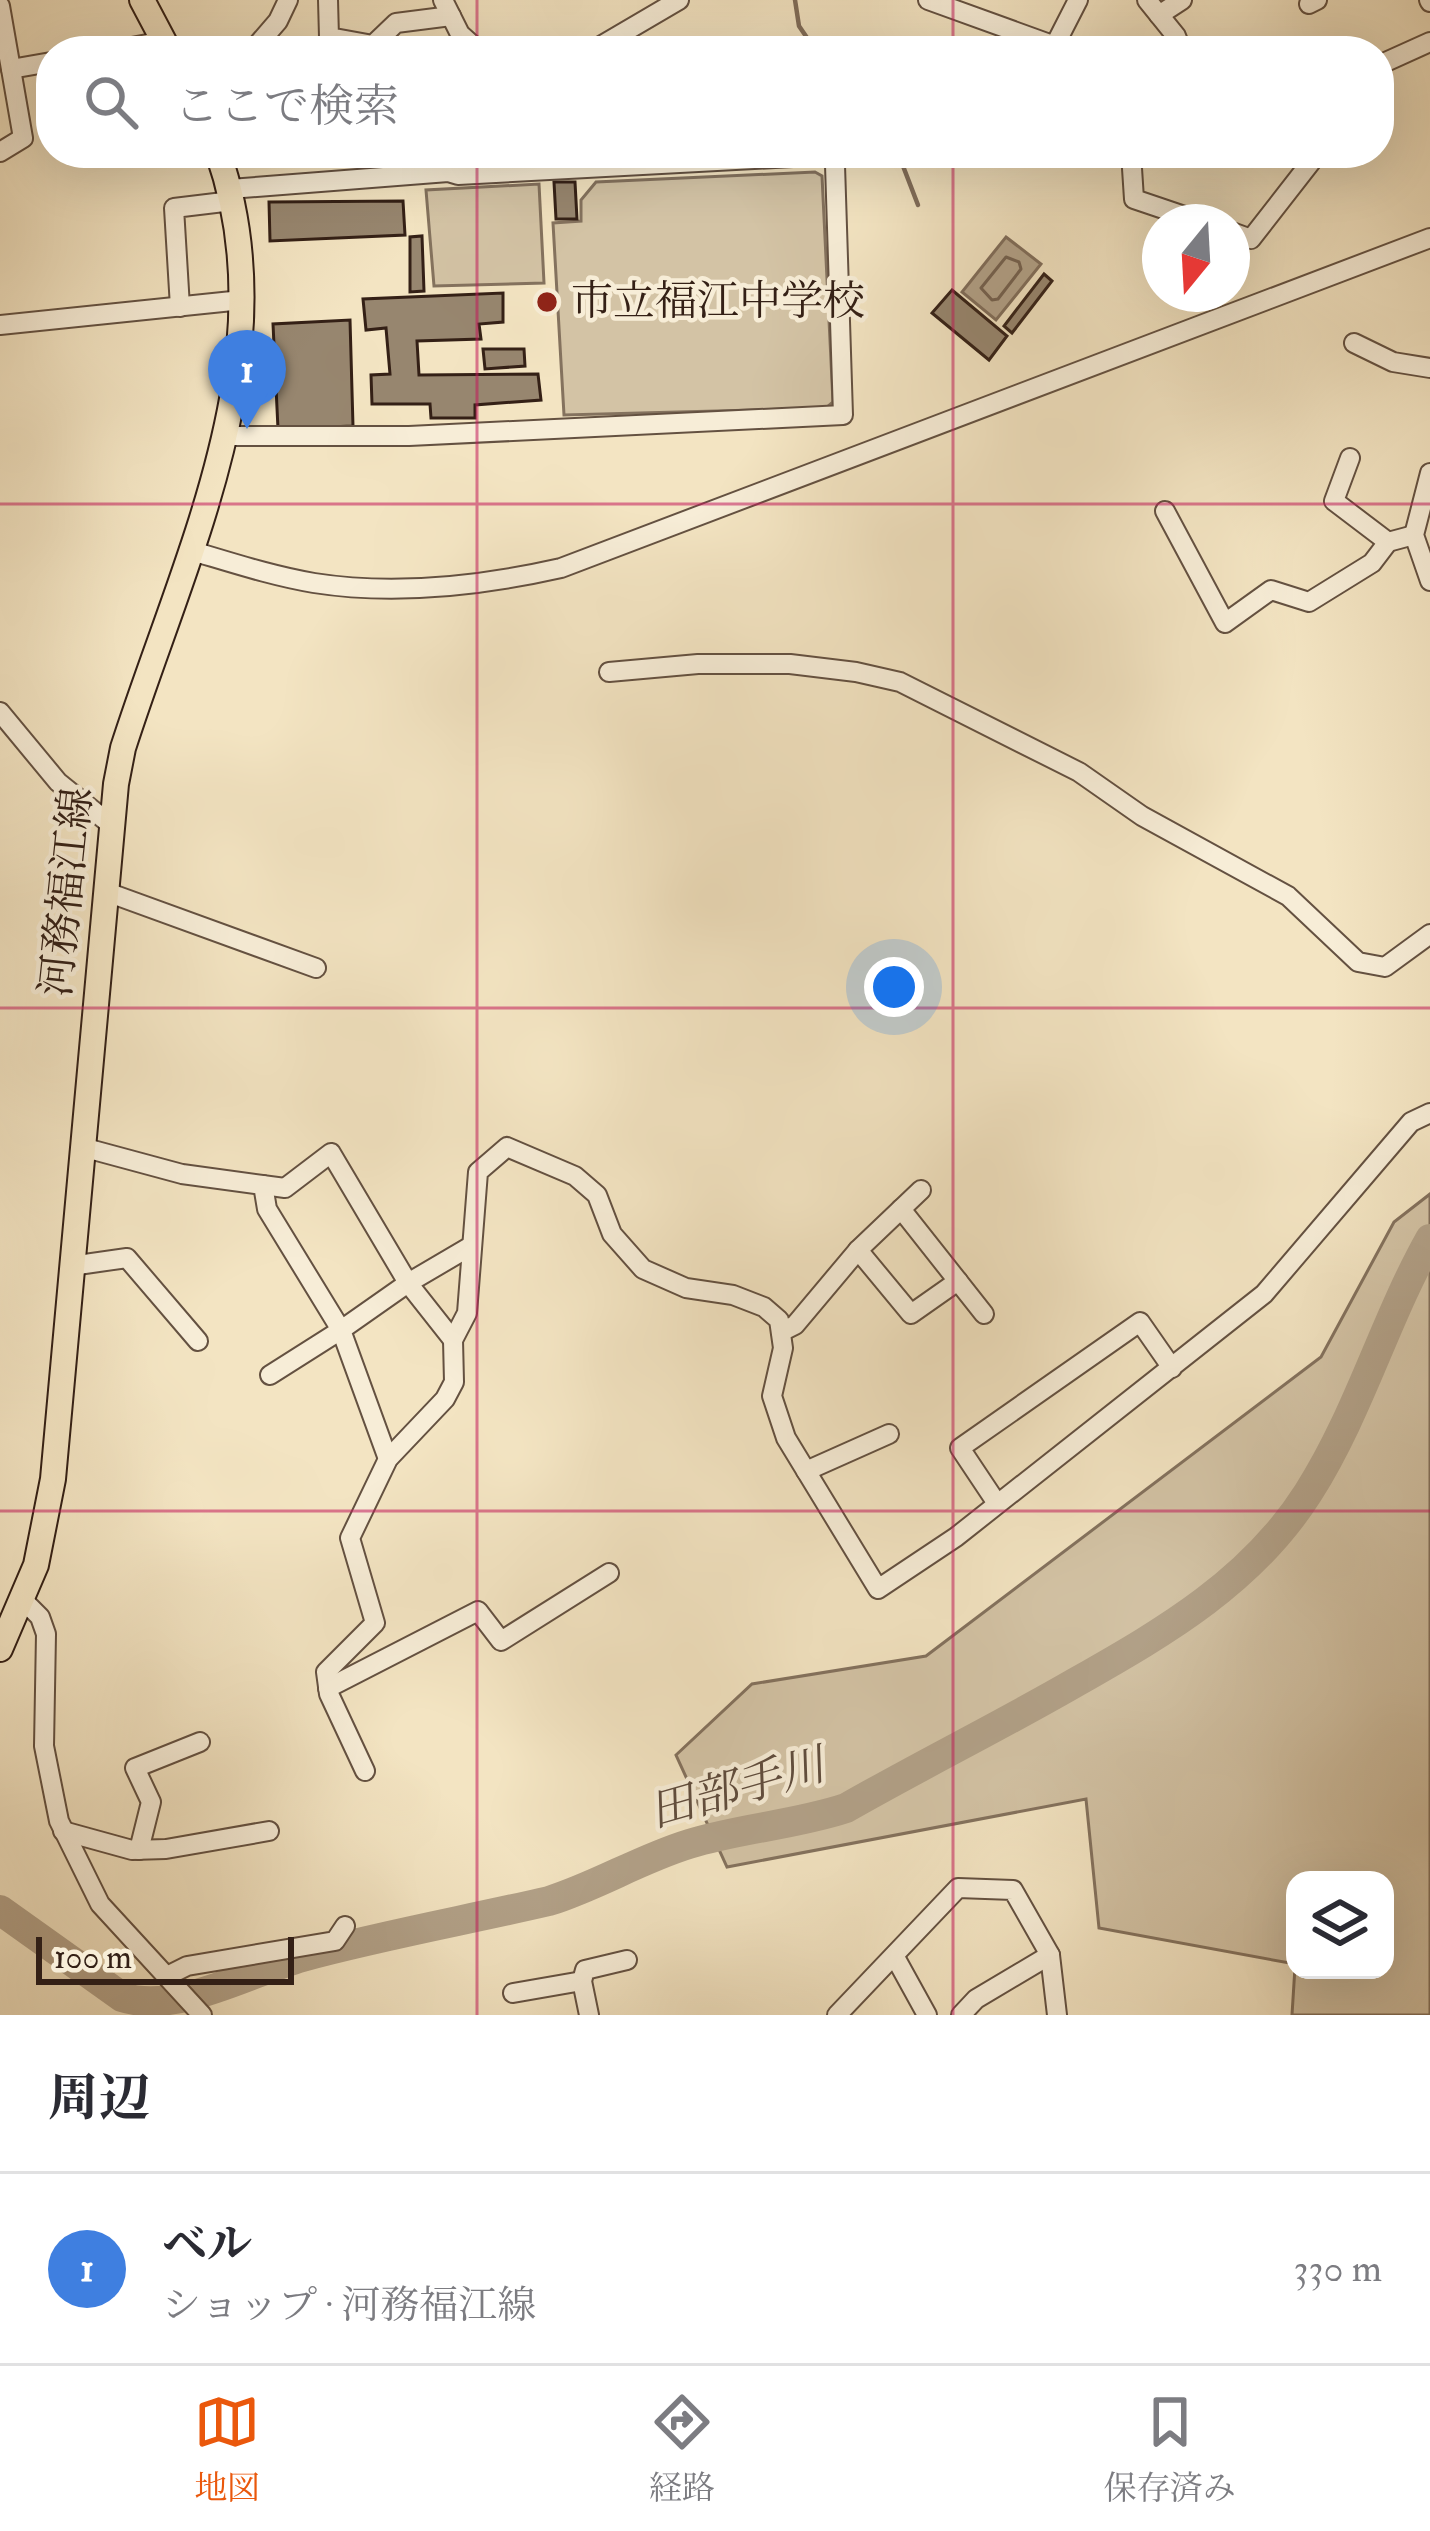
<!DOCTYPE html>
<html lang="ja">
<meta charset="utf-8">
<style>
:root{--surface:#fff;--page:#f7f7f7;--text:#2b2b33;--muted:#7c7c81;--line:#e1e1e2;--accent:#ea580c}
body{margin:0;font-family:"IM FELL Double Pica","Noto Serif JP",serif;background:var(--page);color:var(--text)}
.controls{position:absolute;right:36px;bottom:36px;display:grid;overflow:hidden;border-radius:24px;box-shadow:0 12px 48px #0002}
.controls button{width:108px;height:108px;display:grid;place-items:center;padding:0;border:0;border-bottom:3px solid var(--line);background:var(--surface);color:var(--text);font:60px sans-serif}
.compass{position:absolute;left:1142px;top:204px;width:108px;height:108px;border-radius:50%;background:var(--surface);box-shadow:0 12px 48px #0002;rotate:198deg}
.scale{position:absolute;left:36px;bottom:30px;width:258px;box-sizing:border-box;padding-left:12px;border:6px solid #342016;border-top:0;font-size:33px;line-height:42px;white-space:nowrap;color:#342016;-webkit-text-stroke:9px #f7edd7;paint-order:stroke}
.you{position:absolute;left:894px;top:987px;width:42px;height:42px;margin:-30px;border:9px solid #fff;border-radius:50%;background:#1a73e8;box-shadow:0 0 0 18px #1a73e833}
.badge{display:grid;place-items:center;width:78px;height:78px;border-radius:50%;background:var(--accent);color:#fff;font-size:39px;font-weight:700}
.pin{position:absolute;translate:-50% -99px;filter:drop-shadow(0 3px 6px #0008)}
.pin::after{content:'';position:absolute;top:63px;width:42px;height:36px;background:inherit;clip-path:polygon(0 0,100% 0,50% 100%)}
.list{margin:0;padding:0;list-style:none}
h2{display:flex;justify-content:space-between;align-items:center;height:156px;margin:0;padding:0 48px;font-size:51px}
h2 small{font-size:39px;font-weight:400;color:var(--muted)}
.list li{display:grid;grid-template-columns:78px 1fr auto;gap:36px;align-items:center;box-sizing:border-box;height:192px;padding:0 48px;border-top:3px solid var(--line)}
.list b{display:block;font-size:45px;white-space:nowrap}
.list p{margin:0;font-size:39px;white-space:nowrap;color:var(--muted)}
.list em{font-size:39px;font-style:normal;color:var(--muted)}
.icon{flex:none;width:66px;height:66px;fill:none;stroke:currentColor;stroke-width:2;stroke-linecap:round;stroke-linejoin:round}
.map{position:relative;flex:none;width:1430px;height:2015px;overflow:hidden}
.search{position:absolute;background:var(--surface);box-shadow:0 12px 48px #0002;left:36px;right:36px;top:36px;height:132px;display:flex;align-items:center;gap:30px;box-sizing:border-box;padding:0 42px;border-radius:48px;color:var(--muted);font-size:45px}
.sheet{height:348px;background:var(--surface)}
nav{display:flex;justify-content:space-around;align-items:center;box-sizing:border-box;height:168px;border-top:3px solid var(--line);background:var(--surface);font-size:33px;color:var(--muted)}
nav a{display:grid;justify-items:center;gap:6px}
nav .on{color:var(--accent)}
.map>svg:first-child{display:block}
</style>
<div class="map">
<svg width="1430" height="2015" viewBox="0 0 1430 2015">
<rect width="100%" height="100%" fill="#f3e4c2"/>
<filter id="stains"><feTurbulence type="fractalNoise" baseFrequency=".00167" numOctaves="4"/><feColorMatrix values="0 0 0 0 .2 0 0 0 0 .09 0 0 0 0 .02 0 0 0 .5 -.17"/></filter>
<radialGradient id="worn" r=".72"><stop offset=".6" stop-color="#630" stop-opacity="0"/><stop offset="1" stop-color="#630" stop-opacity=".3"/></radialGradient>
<g fill="#d3c3a5" stroke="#84725e" stroke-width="3">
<path d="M815 172 822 176 833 402 826 408 564 415 553 223 581 221V200L596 182Z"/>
<path d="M539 184 544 283 434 286 426 190Z"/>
<path d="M1430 1194V2015H1292L1295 1967V1970H1385V1880H1295V1964L1099 1928 1086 1799 727 1867 676 1755 752 1684 926 1656 1321 1357 1394 1222Z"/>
</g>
<path fill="#b2a188" stroke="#806d5a" stroke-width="3" d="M1006 237 1041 264 996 320 962 292Z"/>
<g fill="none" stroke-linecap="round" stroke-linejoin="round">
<path stroke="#73604f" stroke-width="3" d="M1006 257 1019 262 1021 269 998 299 992 300 981 288Z"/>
<g stroke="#806d5a" stroke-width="4.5">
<path d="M795 0 799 26 816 51"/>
<path d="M898 153 918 205"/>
</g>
<path stroke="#b2a188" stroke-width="30" d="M0 1910 122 1997C176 2015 250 1972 302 1957 383 1935 467 1920 549 1901 597 1886 640 1859 689 1844 740 1828 795 1825 846 1808 923 1764 1002 1725 1078 1681 1166 1631 1252 1581 1308 1493 1359 1413 1384 1321 1430 1239"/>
</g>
<g fill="#97866f" stroke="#342016" stroke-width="3">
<path d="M554 182H575L577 219H556Z"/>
<path d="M403 201 405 235 270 241 269 202Z"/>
<path d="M422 236 424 291 410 292V237Z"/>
<path d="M1044 274 1052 281 1012 333 1004 326Z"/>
<path d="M952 290 1007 336 989 360 932 313Z"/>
<path d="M503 293V322L479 324 481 339 417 341 419 375 538 374 541 400 475 405V418H431L430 404H372L371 375 390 374 386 328 366 330 363 299Z"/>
<path d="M350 320 353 426 278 429 273 324Z"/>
<path d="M483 349H524L525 366 485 369Z"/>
</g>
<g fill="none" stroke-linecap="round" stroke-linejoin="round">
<defs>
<g id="minor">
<path d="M328 0 329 37 373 45 396 23 451 16"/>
<path d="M443 0 460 34 479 51"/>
<path d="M928 0 1069 51"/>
<path d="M1147 0 1176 36 1182 51"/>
<path d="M1429 0 1430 2"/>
<path d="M1309 4 1317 0"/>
<path d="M0 6 23 138 0 152"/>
<path d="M1159 15 1182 0"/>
<path d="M1056 43 1078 0"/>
<path d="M111 51 163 41"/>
<path d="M252 51 278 21 288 0"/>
<path d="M592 51 679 0"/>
<path d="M1379 65 1430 42"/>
<path d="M11 69 51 62"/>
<path d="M1131 153 1134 199 1202 222"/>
<path d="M458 168 481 160 487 153"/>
<path d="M1232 232 1251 239 1318 153"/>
<path d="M180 307 174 208 232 201"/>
<path d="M0 325 242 300"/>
<path d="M1354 343 1393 362 1430 368"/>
<path d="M227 436H409L843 415 835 165 829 155 458 175 448 172 230 189"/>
<path d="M1350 458 1334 501 1388 542"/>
<path d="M1430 473 1414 535 1430 581"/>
<path d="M1165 511 1225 623 1271 590 1309 602 1372 563 1388 542 1414 535"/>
<path d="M189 550C230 562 272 576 314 583 397 596 481 586 561 568L1430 238"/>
<path d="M609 672 698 664H790L856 672 900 682 1079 772 1142 816 1288 896 1358 962 1385 967 1430 934"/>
<path d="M0 712 58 782 110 824"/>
<path d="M104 891 316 968"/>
<path d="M82 1147 182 1174 285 1188 331 1153 408 1283 341 1330 388 1459"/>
<path d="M263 1185 267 1209 341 1330 270 1375"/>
<path d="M901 1209 984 1314"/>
<path d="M858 1250 911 1314 958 1281"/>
<path d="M71 1266 127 1258 198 1341"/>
<path d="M781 1332 795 1325 858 1250 921 1190"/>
<path d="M453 1340 408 1283 471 1246"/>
<path d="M806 1471 889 1434"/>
<path d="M996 1502 960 1448 1140 1322 1172 1368"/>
<path d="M24 1601 40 1617 46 1634 44 1746 59 1821 100 1904 202 2015"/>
<path d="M328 1688 478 1611 501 1641 609 1573"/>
<path d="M365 1771 329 1694 326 1672 375 1623 350 1538 388 1459 445 1399 454 1382 453 1340 467 1313 478 1172 507 1147 575 1176 597 1195 612 1234 643 1269 686 1288 733 1295 764 1307 779 1320 783 1348 772 1396 786 1438 878 1589 956 1537 1264 1294 1411 1122 1430 1113"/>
<path d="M63 1831 132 1850 166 1849 269 1831"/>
<path d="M139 1850 151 1802 135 1768 200 1742"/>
<path d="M895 1957 927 2015"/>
<path d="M167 1976 187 1966 335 1941 345 1926"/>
<path d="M513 1993 582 1981"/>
<path d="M589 2015 582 1981 585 1970 627 1960"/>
<path d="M837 2015 958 1888 1013 1890 1050 1955 1057 2015"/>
<path d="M961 2015 976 1999 1050 1955"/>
</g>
<g id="major">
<path d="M142 0 169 51"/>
<path d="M0 1649 36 1565 53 1479 116 784 123 748C184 557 289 355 218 153"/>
</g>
</defs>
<use href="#minor" stroke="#645141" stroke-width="22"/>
<use href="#major" stroke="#342016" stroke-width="28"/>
<use href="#minor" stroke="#f7edd7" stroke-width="18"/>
<use href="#major" stroke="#f3e4c2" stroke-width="24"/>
</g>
<path fill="none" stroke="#c2185b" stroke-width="3" stroke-opacity="0.55" d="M477 0V51M953 0V51M477 153V2015M953 153V2015M0 504H1430M0 1008H1430M0 1511H1430"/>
<circle fill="#8f2418" stroke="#f7edd7" stroke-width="4.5" cx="547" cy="302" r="12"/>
<g text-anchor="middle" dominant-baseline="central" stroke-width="9" stroke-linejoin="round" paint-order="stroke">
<g font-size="42" fill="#342016" stroke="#f7edd7" text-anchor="start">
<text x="571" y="302">市立福江中学校</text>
</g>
<g font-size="42" fill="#342016" stroke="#f7edd7">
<text transform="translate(67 892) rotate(-84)">河務福江線</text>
</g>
<g font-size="45" font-style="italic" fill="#604d3e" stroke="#f7edd7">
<text transform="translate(737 1789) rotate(-16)">田部手川</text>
</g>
</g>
<rect width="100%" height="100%" filter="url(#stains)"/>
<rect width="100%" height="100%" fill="url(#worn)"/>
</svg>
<div class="controls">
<button><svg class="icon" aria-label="layers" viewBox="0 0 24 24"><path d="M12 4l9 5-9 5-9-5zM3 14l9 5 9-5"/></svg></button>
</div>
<svg class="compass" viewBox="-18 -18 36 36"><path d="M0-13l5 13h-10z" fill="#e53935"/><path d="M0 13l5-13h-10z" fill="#7c7c81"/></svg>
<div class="scale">100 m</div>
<div class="you"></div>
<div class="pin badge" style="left:247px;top:429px;background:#3f7fe0">1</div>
<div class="search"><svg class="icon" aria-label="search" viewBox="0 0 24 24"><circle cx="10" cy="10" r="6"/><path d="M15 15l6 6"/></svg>ここで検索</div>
</div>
<section class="sheet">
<h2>周辺<small></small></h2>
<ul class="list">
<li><span class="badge" style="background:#3f7fe0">1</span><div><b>ベル</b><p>ショップ · 河務福江線</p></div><em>330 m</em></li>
</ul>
</section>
<nav>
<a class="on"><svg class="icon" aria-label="map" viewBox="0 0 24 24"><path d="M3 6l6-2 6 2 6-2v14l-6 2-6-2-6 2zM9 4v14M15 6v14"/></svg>地図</a>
<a><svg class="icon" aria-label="directions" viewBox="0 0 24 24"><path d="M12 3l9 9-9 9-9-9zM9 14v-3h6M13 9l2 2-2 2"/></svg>経路</a>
<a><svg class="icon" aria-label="saved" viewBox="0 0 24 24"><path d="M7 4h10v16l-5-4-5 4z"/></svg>保存済み</a>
</nav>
